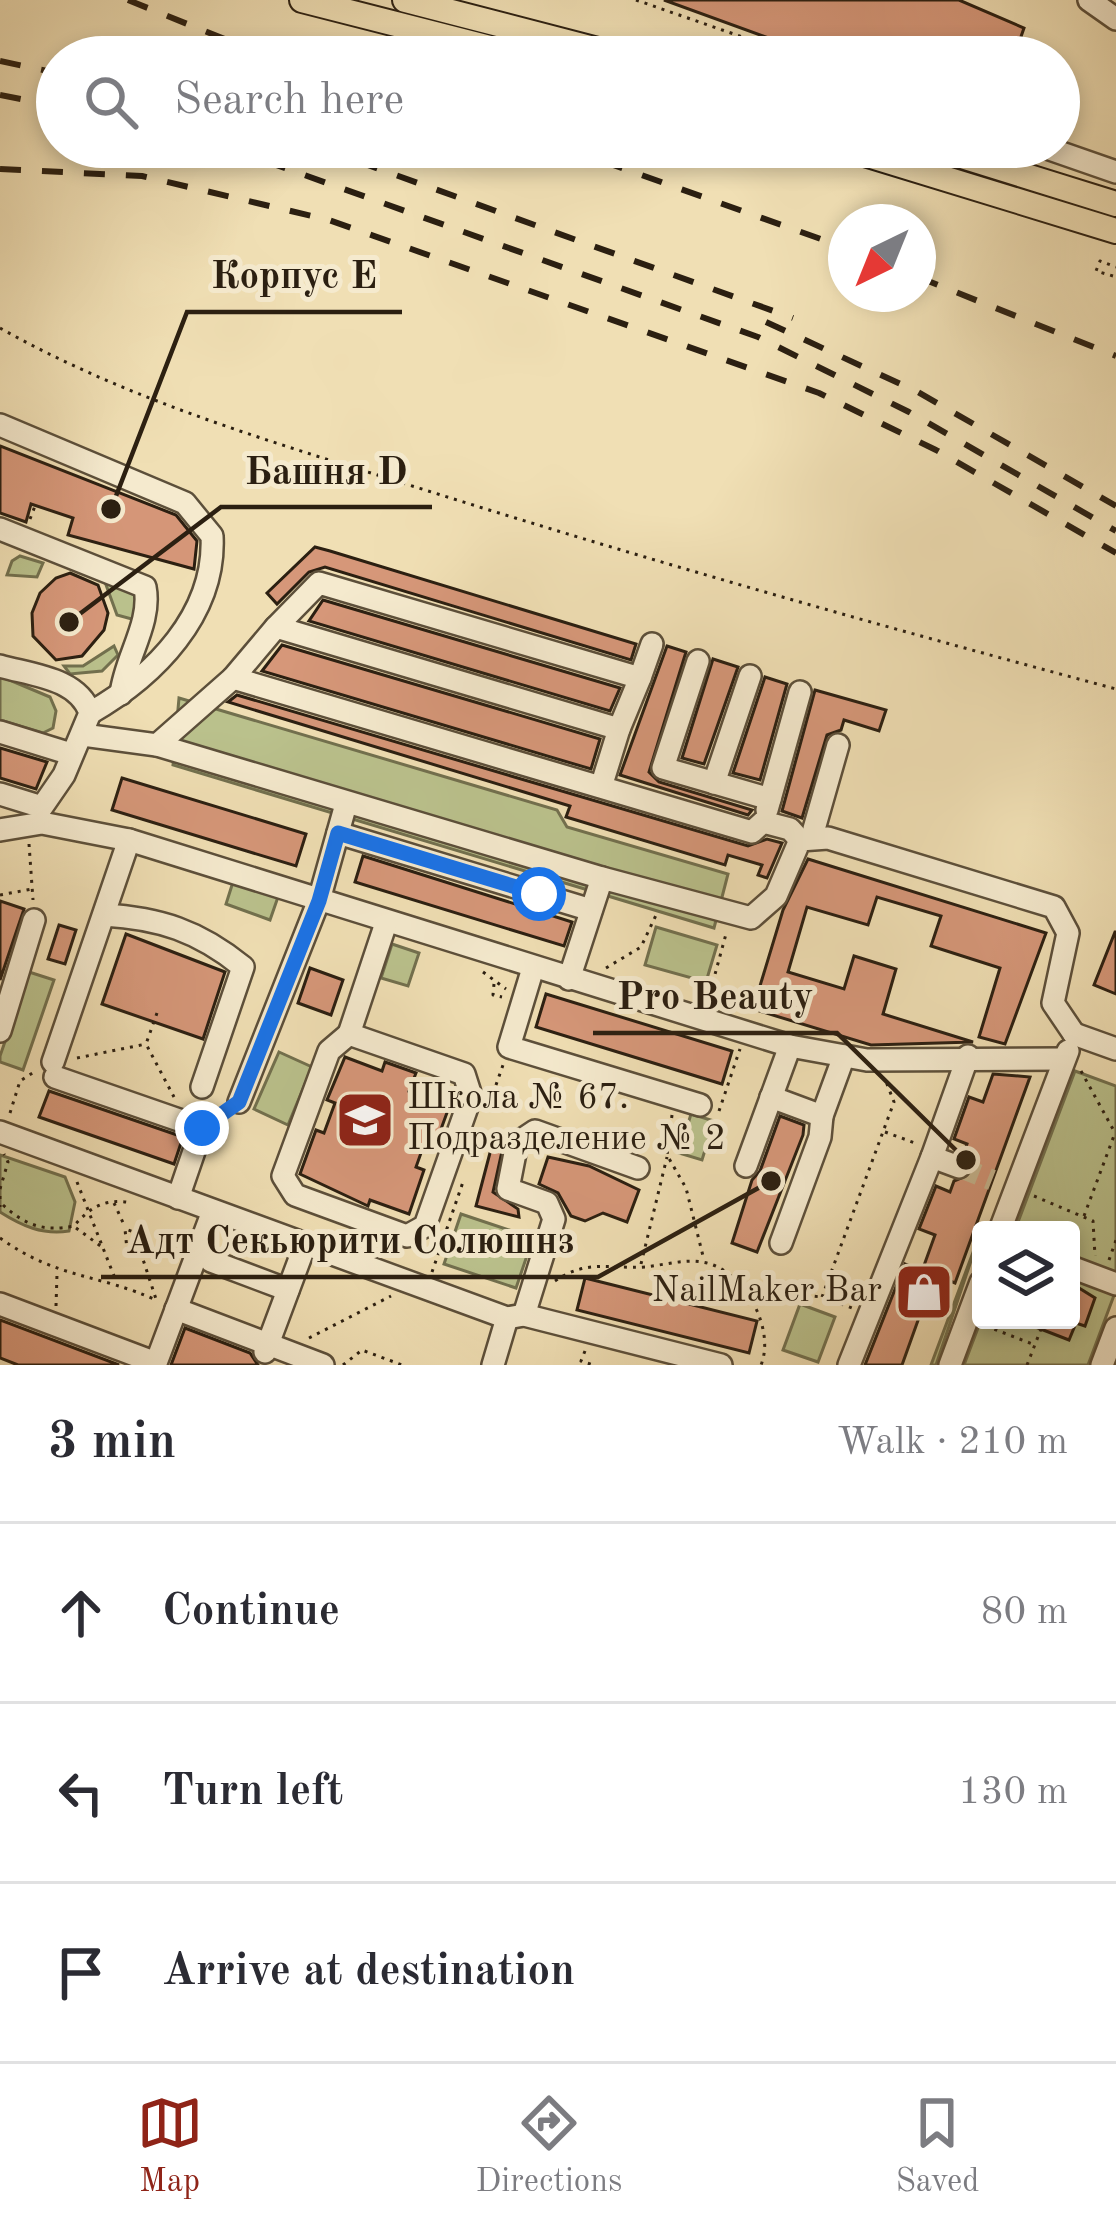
<!DOCTYPE html>
<meta charset="utf-8">
<style>
:root{--surface:#fff;--page:#f2f2f3;--text:#2b2b33;--muted:#7c7c81;--line:#e1e1e2;--accent:#8f2418}
body{margin:0;font-family:"Old Standard TT",serif;background:var(--page);color:var(--text)}
.controls{position:absolute;right:36px;bottom:36px;display:grid;overflow:hidden;border-radius:12px;box-shadow:0 6px 18px #0003}
.controls button{width:108px;height:108px;display:grid;place-items:center;padding:0;border:0;border-bottom:3px solid var(--line);background:var(--surface);color:var(--text);font:60px sans-serif}
.compass{position:absolute;left:828px;top:204px;width:108px;height:108px;border-radius:50%;background:var(--surface);box-shadow:0 6px 18px #0003;rotate:223deg}
.stop{position:absolute;width:36px;height:36px;margin:-27px;border:9px solid #1a73e8;border-radius:50%;background:#fff}
.stop.end{background:#1a73e8;border-color:#fff;box-shadow:0 3px 12px #0008}
.list{margin:0;padding:0;list-style:none}
h2{display:flex;justify-content:space-between;align-items:center;height:156px;margin:0;padding:0 48px;font-size:51px}
h2 small{font-size:39px;font-weight:400;color:var(--muted)}
.list li{display:grid;grid-template-columns:78px 1fr auto;gap:36px;align-items:center;box-sizing:border-box;height:180px;padding:0 48px;border-top:3px solid var(--line)}
.list b{display:block;font-size:45px;white-space:nowrap}
.list em{font-size:39px;font-style:normal;color:var(--muted)}
.icon{flex:none;width:66px;height:66px;fill:none;stroke:currentColor;stroke-width:2;stroke-linecap:round;stroke-linejoin:round}
.map{position:relative;flex:none;width:1116px;height:1365px;overflow:hidden}
.search{position:absolute;background:var(--surface);box-shadow:0 6px 18px #0003;left:36px;right:36px;top:36px;height:132px;display:flex;align-items:center;gap:30px;box-sizing:border-box;padding:0 42px;border-radius:66px;color:var(--muted);font-size:45px}
.sheet{height:696px;background:var(--surface)}
nav{display:flex;justify-content:space-around;align-items:center;box-sizing:border-box;height:168px;border-top:3px solid var(--line);background:var(--surface);font-size:33px;color:var(--muted)}
nav a{display:grid;justify-items:center;gap:6px}
nav .on{color:var(--accent)}
.map>svg:first-child{display:block}
</style>
<div class="map">
<svg width="1116" height="1365" viewBox="0 0 1116 1365">
<rect width="100%" height="100%" fill="#f0dfb4"/>
<filter id="stains"><feTurbulence type="fractalNoise" baseFrequency=".00167" numOctaves="4"/><feColorMatrix values="0 0 0 0 .2 0 0 0 0 .09 0 0 0 0 .02 0 0 0 .5 -.17"/></filter>
<radialGradient id="worn" r=".72"><stop offset=".6" stop-color="#630" stop-opacity="0"/><stop offset="1" stop-color="#630" stop-opacity=".3"/></radialGradient>
<g fill="#bac18c" stroke="#72704e" stroke-width="3">
<path d="M20 556 43 563 37 577 7 575 12 561Z"/>
<path d="M105 582 136 589 139 621 117 615Z"/>
<path d="M114 646 118 655 102 671 70 674 64 666H83Z"/>
<path d="M0 676 50 697 56 711 53 728 43 733 0 720Z"/>
<path d="M179 698 557 810 567 827 728 874 714 928 173 765Z"/>
<path d="M233 882 278 897 270 920 226 904Z"/>
<path d="M656 927 717 945 706 982 645 965Z"/>
<path d="M392 944 419 953 408 986 381 978Z"/>
<path d="M29 972 54 980 23 1070 0 1062V1056Z"/>
<path d="M279 1052 312 1067 288 1125 254 1109Z"/>
<path d="M1075 1071 1116 1086V1290L1088 1365H964L981 1320H1071V1230H1015Z"/>
<path d="M691 1114 714 1121 702 1160 679 1153Z"/>
<path d="M0 1155 65 1177 75 1202 69 1231C42 1235 22 1226 0 1212Z"/>
<path d="M461 1214 533 1238 516 1288 444 1264Z"/>
<path d="M981 1231 936 1365H931Z"/>
<path d="M800 1304 835 1317 818 1362 783 1350Z"/>
</g>
<g fill="#d69779" stroke="#2b1f11" stroke-width="3">
<path d="M664 0H959L1024 28 1014 57H821Z"/>
<path d="M0 446 176 515 197 541 194 569 68 535 73 518 31 504 26 522 0 513Z"/>
<path d="M315 547 330 551 636 644 631 660 325 567 309 572 277 604 267 593Z"/>
<path d="M70 573 98 585 108 613 104 630 82 656 56 660 33 636 32 613 40 593 56 578Z"/>
<path d="M323 600 620 688 610 711 309 621Z"/>
<path d="M282 645 600 739 591 769 262 671Z"/>
<path d="M667 646 686 652 649 772 659 782 752 810 748 815 620 775Z"/>
<path d="M713 659 738 667 704 764 682 758Z"/>
<path d="M765 677 787 684 760 780 733 773Z"/>
<path d="M815 690 886 710 879 731 844 720 841 730 827 735 802 818 782 811Z"/>
<path d="M237 695 748 846 767 839 782 843 767 878 758 875 762 865 728 855 725 865 566 817 570 806 228 702Z"/>
<path d="M0 748 47 762 36 789 0 778Z"/>
<path d="M122 778 306 834 296 866 112 810Z"/>
<path d="M363 856 572 922 564 946 355 882Z"/>
<path d="M808 859 1046 933 1005 1044 979 1037 1000 968 931 946 941 916 877 897 868 925 807 907 788 972 844 989 854 956 896 969 883 1014 973 1042 871 1045 753 1009 783 910Z"/>
<path d="M0 901 24 909 0 980Z"/>
<path d="M59 925 76 930 65 964 48 959Z"/>
<path d="M1115 932H1116V994L1094 985Z"/>
<path d="M126 934 225 972 203 1039 102 1004Z"/>
<path d="M310 968 343 980 331 1015 298 1003Z"/>
<path d="M546 994 732 1051 722 1084 536 1027Z"/>
<path d="M345 1057 382 1071 385 1062 416 1073 409 1091 452 1099 437 1140 427 1136 416 1167 424 1170 409 1214 370 1200 368 1206 300 1174 316 1130 324 1133 335 1103 327 1100Z"/>
<path d="M993 1074 1030 1077 955 1283 940 1277 936 1289 930 1287 902 1365H865L905 1264 922 1271 935 1235 919 1229 936 1186 950 1192 954 1181 973 1173V1163L964 1153 967 1144 954 1139 969 1097 983 1102Z"/>
<path d="M49 1091 183 1137 174 1164 39 1117Z"/>
<path d="M780 1116 804 1125 803 1135 757 1252 732 1243 752 1180 760 1171Z"/>
<path d="M496 1130 506 1133 493 1192 518 1209 519 1217 476 1206Z"/>
<path d="M548 1157 589 1166 639 1190 627 1222 603 1213 585 1221 571 1216 558 1193 539 1184Z"/>
<path d="M585 1278 757 1321 749 1353 577 1310Z"/>
<path d="M1071 1283 1095 1298 1085 1326 1076 1323 1069 1340 1020 1321 1071 1320Z"/>
<path d="M0 1320 119 1365H18L0 1358Z"/>
<path d="M185 1328 250 1353 258 1365H171Z"/>
</g>
<g fill="none" stroke-linecap="round" stroke-linejoin="round">
<path stroke="#c9b993" stroke-width="21" stroke-dasharray="21 10" stroke-linecap="butt" d="M959 1167 992 1180"/>
<defs>
<g id="minor">
<path d="M1089 0 1116 19"/>
<path d="M1044 147 1116 172"/>
<path d="M0 425 185 503 212 536C216 614 155 676 90 713"/>
<path d="M0 529 145 587C152 623 125 658 121 694"/>
<path d="M276 627 319 583 640 678 619 729"/>
<path d="M698 661 663 768 770 799"/>
<path d="M0 666C32 675 78 678 90 713L64 775 42 807 0 794"/>
<path d="M640 678 652 644"/>
<path d="M0 732 71 754"/>
<path d="M83 735 157 745 602 878"/>
<path d="M157 745 233 678"/>
<path d="M714 783 750 676"/>
<path d="M601 787 619 729 276 627 233 678 752 832 763 822 790 829 800 840"/>
<path d="M767 810 800 692"/>
<path d="M814 829 838 745"/>
<path d="M0 830 42 823 129 840 790 1046 867 1060 1064 1059"/>
<path d="M338 833 591 910"/>
<path d="M104 915C159 918 199 931 243 967L202 1087"/>
<path d="M533 968 509 1047 700 1105"/>
<path d="M569 979 602 878 751 918 776 896 800 840 828 838 1054 907 1068 933 1053 1003 1074 1034"/>
<path d="M0 1031 34 920"/>
<path d="M349 1034 464 1074 471 1096 425 1226 407 1236 295 1195 283 1176 329 1051Z"/>
<path d="M349 1034 386 923"/>
<path d="M1074 1034 1116 1049"/>
<path d="M53 1062 129 840"/>
<path d="M55 1077 202 1128 178 1198"/>
<path d="M771 1097 822 1116 820 1137 781 1243"/>
<path d="M239 1102 319 900 346 804"/>
<path d="M822 1116 844 1056"/>
<path d="M0 1132 507 1318 524 1315 721 1365"/>
<path d="M932 1157 968 1056"/>
<path d="M746 1166 790 1046"/>
<path d="M1000 1230 1068 1051"/>
<path d="M211 1261 288 1290"/>
<path d="M1071 1267 1116 1284"/>
<path d="M0 1304 156 1363 213 1211"/>
<path d="M176 1309 323 1365"/>
<path d="M524 1315 554 1219 547 1203 508 1189 517 1143 535 1131 638 1168"/>
<path d="M265 1352 305 1245"/>
<path d="M493 1365 507 1318"/>
<path d="M849 1365 932 1157 959 1167"/>
<path d="M950 1365 981 1282"/>
<path d="M1102 1365 1116 1328"/>
</g>
<g id="major">
<path d="M302 0 525 57"/>
<path d="M405 0 625 57"/>
<path d="M842 147 1116 231"/>
<path d="M933 147 1116 204"/>
</g>
</defs>
<use href="#minor" stroke="#5c4f3a" stroke-width="26"/>
<use href="#major" stroke="#2b1f11" stroke-width="28"/>
<g stroke="#2b1f11" stroke-width="3" stroke-dasharray="3 6" stroke-linecap="butt">
<path d="M636 0 800 57"/>
<path d="M1113 276 1096 271 1100 261 1116 267"/>
<path d="M0 328C133 403 280 444 425 490 654 562 884 627 1116 689"/>
<path d="M30 519 35 506"/>
<path d="M29 844 33 900"/>
<path d="M0 895 32 889"/>
<path d="M606 968 641 947 657 913"/>
<path d="M483 972 506 989"/>
<path d="M494 984 493 995 502 997"/>
<path d="M708 1000 726 934"/>
<path d="M157 1013 146 1044 174 1097"/>
<path d="M77 1058 146 1044"/>
<path d="M1081 1071 1114 1131"/>
<path d="M490 1102 503 1065"/>
<path d="M719 1111 740 1049"/>
<path d="M10 1113 20 1081 34 1072"/>
<path d="M672 1115 667 1155 686 1188 704 1260"/>
<path d="M885 1132 915 1143"/>
<path d="M77 1182 116 1281"/>
<path d="M0 1189 8 1162 4 1154"/>
<path d="M0 1196V1207"/>
<path d="M1034 1196 1093 1221 1095 1256"/>
<path d="M114 1203 125 1227"/>
<path d="M3 1205C25 1225 43 1232 74 1226 91 1206 106 1198 132 1203"/>
<path d="M1084 1216 1115 1133"/>
<path d="M76 1228 102 1247"/>
<path d="M0 1238C59 1280 98 1273 158 1301"/>
<path d="M137 1255 127 1250 125 1229 134 1232 156 1299"/>
<path d="M1109 1260 1116 1240"/>
<path d="M641 1264 667 1157"/>
<path d="M432 1272 464 1179"/>
<path d="M555 1281C587 1259 610 1269 645 1267 664 1265 684 1259 702 1262 743 1268 776 1328 761 1365"/>
<path d="M743 1290 822 1297 852 1308"/>
<path d="M822 1297 894 1102 885 1079"/>
<path d="M56 1306 57 1274"/>
<path d="M986 1326 1035 1345"/>
<path d="M309 1338 391 1296"/>
<path d="M585 1351 581 1361 593 1365"/>
<path d="M343 1365 362 1350 402 1365"/>
<path d="M1027 1365 1041 1329"/>
</g>
<use href="#minor" stroke="#f5eace" stroke-width="21"/>
<use href="#major" stroke="#f0dfb4" stroke-width="24"/>
<g stroke="#2b1f11" stroke-width="6" stroke-dasharray="21 21" stroke-linecap="butt">
<path d="M128 0 269 57"/>
<path d="M0 61 57 73"/>
<path d="M0 95 57 106"/>
<path d="M226 147 758 337 909 412 1116 531"/>
<path d="M318 147 793 318"/>
<path d="M563 147 846 248"/>
<path d="M0 169 142 176 329 220 819 393 936 450 1116 553"/>
<path d="M918 277 1116 356"/>
<path d="M766 322 918 392 1116 506"/>
</g>
</g>
<g fill="none" stroke-linecap="round" stroke-linejoin="round">
<path stroke="#1a73e8" stroke-width="15" d="M202 1128 239 1102 319 901 338 833 539 894"/>
</g>
<defs>
<symbol id="school-square" viewBox="-11 -11 22 22"><rect x="-9" y="-9" width="18" height="18" rx="4" fill="#8f2418" stroke="#f5eace"/><path d="M0-5L7-2L0 1L-7-2ZM-4 1L0 2.5L4 1V4Q0 6-4 4Z" fill="#fff"/></symbol>
<symbol id="shop-square" viewBox="-11 -11 22 22"><rect x="-9" y="-9" width="18" height="18" rx="4" fill="#8f2418" stroke="#f5eace"/><path d="M-5-2.5h2.3a2.7 3.5 0 0 1 5.4 0H5L5.5 6h-11ZM-1.5-2.5h3a1.5 2.3 0 0 0-3 0Z" fill="#fff"/></symbol>
</defs>
<g fill-rule="evenodd">
<use href="#school-square" x="332" y="1087" width="66" height="66"/>
<use href="#shop-square" x="891" y="1259" width="66" height="66"/>
</g>
<g text-anchor="middle" dominant-baseline="central" stroke-width="10" stroke-linejoin="round" paint-order="stroke">
<g font-size="36" fill="#2b1f11" stroke="#f5eace" text-anchor="start">
<text x="407" y="1099">Школа № 67.<tspan x="407" dy="41">Подразделение № 2</tspan></text>
<text x="882" y="1292" text-anchor="end">NailMaker Bar</text>
</g>
</g>
<path fill="none" stroke="#2b1f11" stroke-width="4.5" d="M111 509L187 312H402M69 622L221 507H432M966 1160L837 1033H593M771 1181L598 1277H101"/>
<g fill="#2b1f11" stroke="#f5eace" stroke-width="4.5">
<circle cx="111" cy="509" r="12"/>
<circle cx="69" cy="622" r="12"/>
<circle cx="966" cy="1160" r="12"/>
<circle cx="771" cy="1181" r="12"/>
</g>
<g font-size="39" text-anchor="middle" font-weight="bold" fill="#2b1f11" stroke="#f5eace" stroke-width="10" stroke-linejoin="round" paint-order="stroke">
<text x="294" y="288">Корпус E</text>
<text x="326" y="484">Башня D</text>
<text x="715" y="1009">Pro Beauty</text>
<text x="350" y="1253">Адт Секьюрити Солюшнз</text>
</g>
<rect width="100%" height="100%" filter="url(#stains)"/>
<rect width="100%" height="100%" fill="url(#worn)"/>
</svg>
<div class="controls">
<button><svg class="icon" aria-label="layers" viewBox="0 0 24 24"><path d="M12 4l9 5-9 5-9-5zM3 14l9 5 9-5"/></svg></button>
</div>
<svg class="compass" viewBox="-18 -18 36 36"><path d="M0-13l5 13h-10z" fill="#e53935"/><path d="M0 13l5-13h-10z" fill="#7c7c81"/></svg>
<div class="stop" style="left:539px;top:894px"></div>
<div class="stop end" style="left:202px;top:1128px"></div>
<div class="search"><svg class="icon" aria-label="search" viewBox="0 0 24 24"><circle cx="10" cy="10" r="6"/><path d="M15 15l6 6"/></svg>Search here</div>
</div>
<section class="sheet">
<h2>3 min<small>Walk · 210 m</small></h2>
<ul class="list">
<li><svg class="icon" aria-label="ahead" viewBox="0 0 24 24"><path d="M12 20V5M6 11l6-6 6 6"/></svg><div><b>Continue</b></div><em>80 m</em></li>
<li><svg class="icon" aria-label="left" viewBox="0 0 24 24"><path d="M17 20v-9H6M10 6l-5 5 5 5"/></svg><div><b>Turn left</b></div><em>130 m</em></li>
<li><svg class="icon" aria-label="arrive" viewBox="0 0 24 24"><path d="M6 21V4h12l-3 4 3 4H6"/></svg><div><b>Arrive at destination</b></div></li>
</ul>
</section>
<nav>
<a class="on"><svg class="icon" aria-label="map" viewBox="0 0 24 24"><path d="M3 6l6-2 6 2 6-2v14l-6 2-6-2-6 2zM9 4v14M15 6v14"/></svg>Map</a>
<a><svg class="icon" aria-label="directions" viewBox="0 0 24 24"><path d="M12 3l9 9-9 9-9-9zM9 14v-3h6M13 9l2 2-2 2"/></svg>Directions</a>
<a><svg class="icon" aria-label="saved" viewBox="0 0 24 24"><path d="M7 4h10v16l-5-4-5 4z"/></svg>Saved</a>
</nav>
